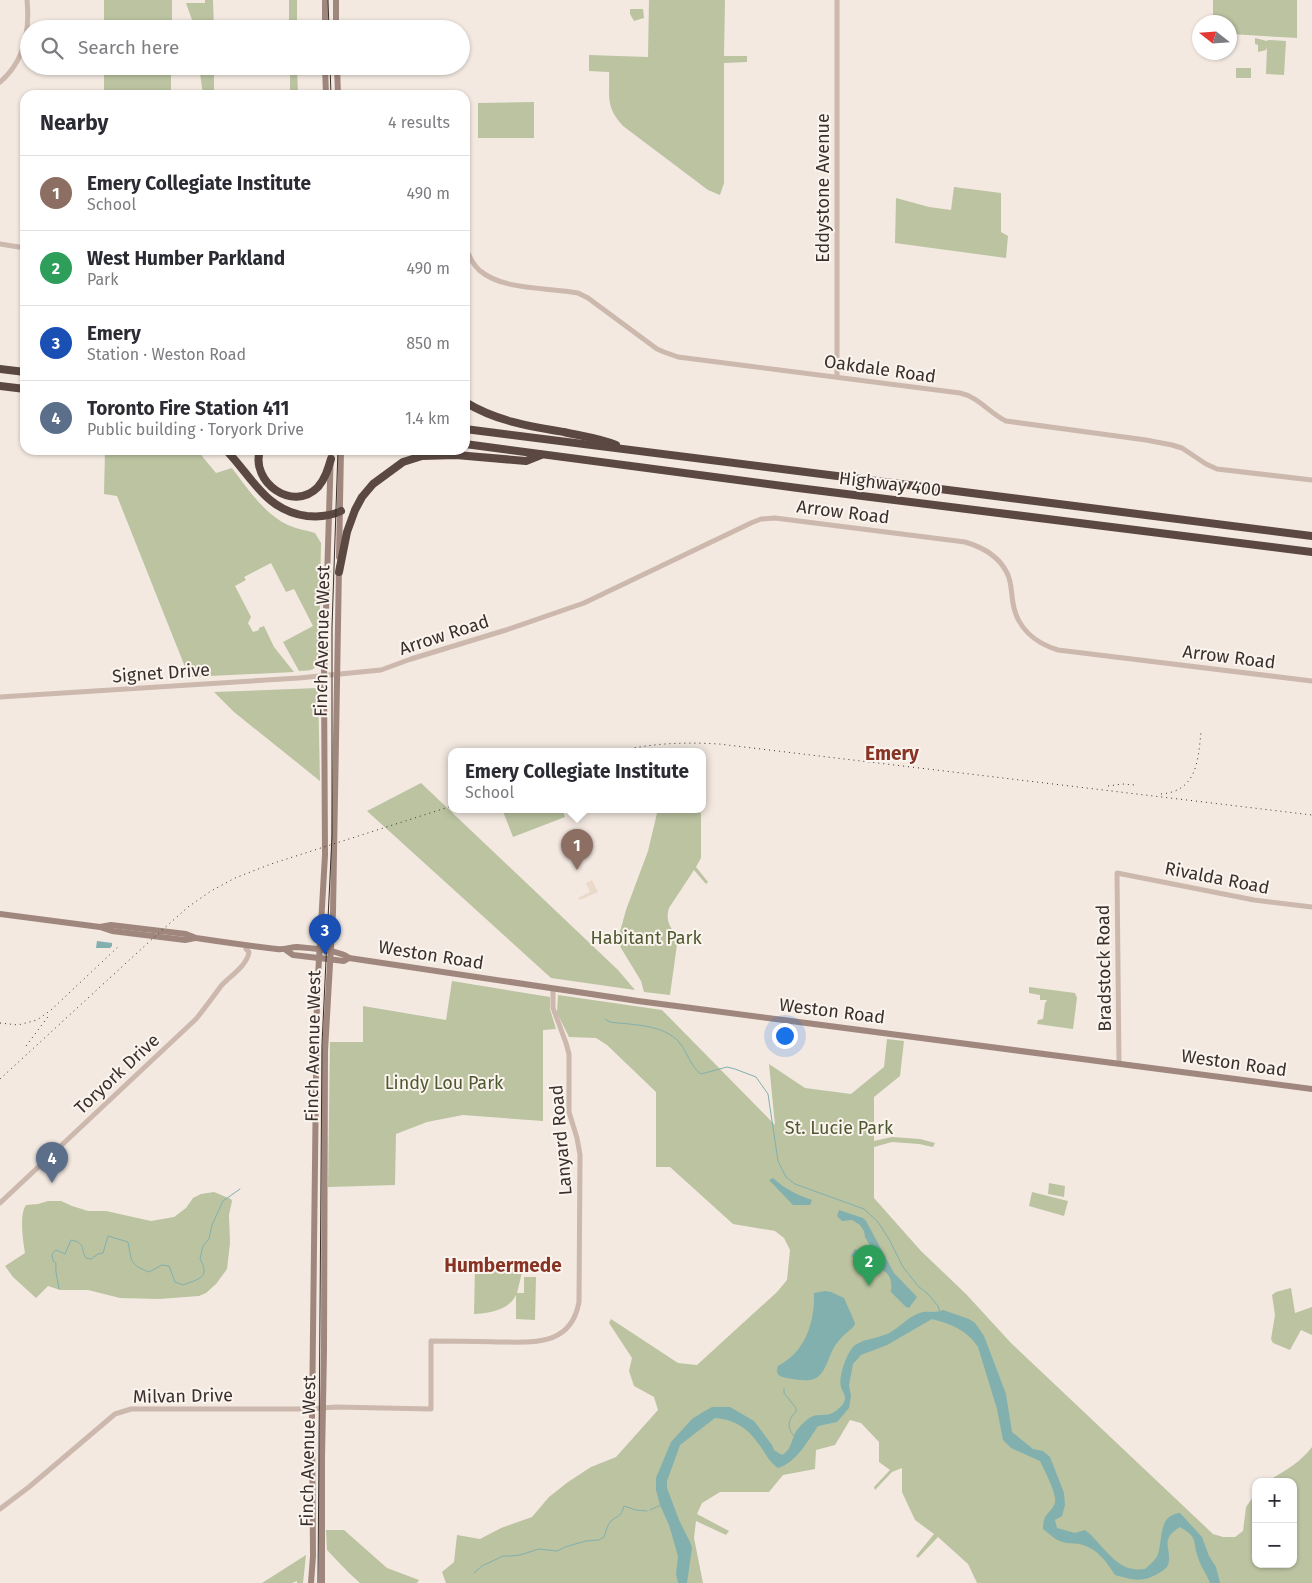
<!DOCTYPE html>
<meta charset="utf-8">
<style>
:root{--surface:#fff;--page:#f2f2f3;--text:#2b2b33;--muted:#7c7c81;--line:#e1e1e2;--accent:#ea580c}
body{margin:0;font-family:"Fira Sans",sans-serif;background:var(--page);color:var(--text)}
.controls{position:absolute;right:15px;bottom:15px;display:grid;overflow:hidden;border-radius:10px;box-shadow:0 1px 4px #0004}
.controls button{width:45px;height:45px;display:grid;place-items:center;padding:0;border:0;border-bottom:1px solid var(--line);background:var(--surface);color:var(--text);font:25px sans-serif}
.compass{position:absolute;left:1192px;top:15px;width:45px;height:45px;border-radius:50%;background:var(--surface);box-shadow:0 1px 4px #0004;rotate:287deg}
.you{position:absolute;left:784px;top:1035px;width:18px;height:18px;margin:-12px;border:4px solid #fff;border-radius:50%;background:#1a73e8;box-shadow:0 0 0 8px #1a73e833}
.badge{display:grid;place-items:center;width:32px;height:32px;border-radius:50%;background:var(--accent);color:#fff;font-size:16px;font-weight:700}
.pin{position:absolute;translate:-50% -41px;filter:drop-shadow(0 1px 2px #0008)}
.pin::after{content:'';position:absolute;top:26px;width:18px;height:15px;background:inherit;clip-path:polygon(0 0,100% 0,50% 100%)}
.popup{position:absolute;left:448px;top:748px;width:258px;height:65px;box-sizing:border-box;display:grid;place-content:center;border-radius:10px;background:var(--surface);filter:drop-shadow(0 1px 4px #0005);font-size:16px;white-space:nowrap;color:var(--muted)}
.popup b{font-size:19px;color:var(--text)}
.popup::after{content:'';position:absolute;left:50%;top:100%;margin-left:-10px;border:10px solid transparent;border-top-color:var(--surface)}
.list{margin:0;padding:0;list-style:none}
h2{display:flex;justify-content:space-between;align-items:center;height:65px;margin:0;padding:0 20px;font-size:21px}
h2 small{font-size:16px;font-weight:400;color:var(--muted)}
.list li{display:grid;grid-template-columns:32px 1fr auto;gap:15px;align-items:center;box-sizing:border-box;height:75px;padding:0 20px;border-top:1px solid var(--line)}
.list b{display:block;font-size:19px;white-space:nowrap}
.list p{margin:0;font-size:16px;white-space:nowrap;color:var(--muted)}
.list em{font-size:16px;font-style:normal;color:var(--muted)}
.icon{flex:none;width:28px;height:28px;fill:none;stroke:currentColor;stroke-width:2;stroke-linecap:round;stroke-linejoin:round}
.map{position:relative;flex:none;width:1312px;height:1583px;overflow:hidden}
.search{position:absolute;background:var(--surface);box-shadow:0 1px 4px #0004;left:20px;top:20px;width:450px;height:55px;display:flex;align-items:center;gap:12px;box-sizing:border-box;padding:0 18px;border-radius:28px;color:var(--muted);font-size:19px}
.panel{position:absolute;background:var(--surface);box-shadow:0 1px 4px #0004;left:20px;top:90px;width:450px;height:365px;border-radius:15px}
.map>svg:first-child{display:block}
</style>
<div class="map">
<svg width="1312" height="1583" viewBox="0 0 1312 1583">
<rect width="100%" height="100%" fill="#f3e9e1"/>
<g fill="#bbc3a1">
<rect x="104" y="0" width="68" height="29"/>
<path d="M205 0H213L214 29H194L192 20 186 3H205Z"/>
<rect x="289" y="0" width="8" height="29"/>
<path d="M649 0H725L724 56H747V62L724 63V183L720 195 708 190 623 126C605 106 610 97 609 72L589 71V55L648 57Z"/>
<path d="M1213 0H1297V38L1230 34V22H1213Z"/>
<path d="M630 9H643L644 18 634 21 630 14Z"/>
<path d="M1255 38 1267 41 1268 40 1286 41 1284 75 1266 74 1267 47 1266 50 1258 52V45L1255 44Z"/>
<rect x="104" y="66" width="67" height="29"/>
<path d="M199 66H214V95H203Z"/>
<path d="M290 66H297L298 95H290Z"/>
<rect x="1236" y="68" width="15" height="10"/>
<path d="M534 102V138H478V103Z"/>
<path d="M954 187 1001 193V232L1008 236 1006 258 895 243 896 198 929 207 951 210Z"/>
<path d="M105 450H197L216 473 232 468C247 488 264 514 288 525 296 529 306 530 315 533L321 543 319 659C315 672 311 670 299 671L283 642 313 626 294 589 286 592 271 563 244 577 246 580 235 586 251 617 248 623 253 632 259 630V628L264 626 274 647 294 672 189 677 117 496 104 494Z"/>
<path d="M318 688 320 781 234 712 214 692Z"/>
<path d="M421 783 618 970 635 990 551 978 367 811Z"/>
<path d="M502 809H562L565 817 513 837Z"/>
<path d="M658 809 701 813V858L696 867 708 882 706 884 694 870 669 908C665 920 670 928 678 937L670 995 644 992 641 981 621 948 618 939 626 910 648 851Z"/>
<path d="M452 981 550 997V1009L556 1029 543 1030V1121L463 1115 427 1122 396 1134 395 1185 328 1187 330 1042H363V1006L446 1020Z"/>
<path d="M1029 987 1075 993 1077 998 1073 1029 1037 1024 1038 1020 1043 1019 1045 1003 1047 1001 1046 1000H1040V995L1029 993Z"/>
<path d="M558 995 662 1010 775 1125 769 1064 805 1088 851 1094 884 1067 887 1039 904 1041 900 1076 874 1097V1141L892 1137 920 1139 935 1143 933 1147 919 1144 892 1142 874 1147V1198L921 1251 966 1294 1011 1343 1213 1534 1223 1537H1235L1243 1531 1246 1507 1256 1493V1564H1293V1482H1266C1283 1472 1300 1463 1312 1447V1583H977L968 1564 938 1537 918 1558 916 1556 934 1534 915 1520 902 1492V1468L892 1472 875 1490 874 1487 890 1470 879 1462V1442L861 1423 850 1420 835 1445 816 1450 815 1469 783 1475 769 1492H720L702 1503 697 1514 729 1531 726 1535 696 1521 694 1538 703 1583H446L442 1572 454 1562 457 1535 480 1539 501 1528 532 1517 549 1497 568 1482 591 1467 616 1457 658 1410 654 1397 634 1386 629 1371 632 1358 609 1323 611 1319 678 1363 697 1365 777 1292 787 1280 790 1250 784 1238 775 1231 733 1224 670 1167H656V1092L607 1045 596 1038 569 1037 557 1013Z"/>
<path d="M1049 1183 1065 1186 1064 1197 1048 1194Z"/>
<path d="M214 1192 231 1199 232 1201 229 1215 230 1243 227 1269 216 1284 206 1293 199 1296 159 1299 120 1298 88 1290H60L48 1286 36 1298 13 1277 5 1266 25 1253C23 1241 19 1215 26 1205L38 1204 48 1201H61L72 1206 88 1211H106L151 1221 174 1217 186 1208 193 1198 201 1194Z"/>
<path d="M1032 1192 1068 1201 1064 1216 1029 1206Z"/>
<path d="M475 1267 523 1268 517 1293H524V1277H536L535 1320 516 1319V1295C508 1311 489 1313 474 1314Z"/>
<path d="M1291 1288 1295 1313 1312 1307V1335L1301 1330 1290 1350 1273 1343 1271 1339 1275 1315 1272 1295 1276 1292Z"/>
<path d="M326 1530H344L387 1568 419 1580 417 1583H360L348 1572 327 1550Z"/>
<path d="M306 1555 303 1583H297V1581L292 1583H262Z"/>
</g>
<path fill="#ebd9c9" d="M592 880 598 892 580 900 578 898 590 892 586 883Z"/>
<g fill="#81b0ae">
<path d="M97 941 112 943V946L110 948H96Z"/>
<path d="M773 1178C785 1189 797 1195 812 1200L810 1205H793L769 1180Z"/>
<path d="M839 1210 863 1218 866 1221 894 1273 917 1297 909 1308 906 1307 891 1292C892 1280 891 1274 879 1268L867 1270 851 1256 855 1249 874 1260 877 1257 865 1237 864 1231 860 1225 852 1220 842 1221 837 1216Z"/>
<path d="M825 1291 831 1292 844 1298 855 1323 854 1326C848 1332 841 1337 837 1343 828 1353 827 1378 810 1380 803 1381 794 1379 787 1378 779 1377 775 1374 778 1366 805 1352 815 1323 814 1293Z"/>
<path d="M943 1310 969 1319 975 1323 984 1336 1006 1394 1012 1432 1033 1449 1043 1451 1050 1457 1064 1493 1065 1505 1062 1516 1055 1520 1057 1528 1075 1533 1085 1530C1100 1541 1114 1567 1133 1569 1137 1570 1141 1569 1145 1569 1150 1564 1156 1560 1158 1554 1163 1539 1158 1515 1180 1513L1202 1537 1209 1556 1216 1567 1220 1583H1210C1207 1574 1200 1566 1198 1557 1192 1541 1199 1538 1180 1527 1158 1540 1173 1550 1168 1565 1166 1569 1162 1571 1159 1573 1142 1583 1133 1580 1115 1575 1107 1562 1097 1549 1083 1545 1078 1543 1072 1544 1067 1543 1057 1542 1051 1535 1043 1529 1043 1512 1051 1514 1055 1503 1057 1493 1044 1470 1040 1461L1011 1448 1003 1440 997 1409 978 1347C967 1330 951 1324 932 1319L887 1345 861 1355 853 1364 849 1385 851 1396 849 1408 837 1422 818 1426C807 1442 797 1462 778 1468 771 1463 767 1457 763 1450 750 1431 739 1420 715 1418L680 1445 667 1481V1488L679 1520 690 1542 692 1548 687 1583H678L676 1574 678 1557 676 1549 669 1525 660 1505 656 1490V1478L671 1442 692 1419 703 1412 712 1407H730L754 1421 772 1445 774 1450 782 1455C791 1450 791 1442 795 1433 798 1428 804 1422 808 1419 817 1411 828 1420 839 1408 842 1406 845 1402 845 1398 845 1394 842 1391 841 1387 838 1378 847 1351 855 1345 866 1338 881 1338 891 1332 901 1326 909 1316 920 1313 927 1310 935 1314 943 1310Z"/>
</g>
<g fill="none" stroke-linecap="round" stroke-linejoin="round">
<g stroke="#81b0ae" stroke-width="1">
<path d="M605 1019 610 1022C632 1025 663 1024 679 1042 688 1053 690 1066 701 1074L727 1067 735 1069 756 1077 768 1094 778 1161 786 1177 795 1184 864 1209 878 1222 889 1239 903 1267 918 1286 928 1294 938 1306 940 1312"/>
<path d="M59 1289C58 1280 55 1273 56 1263L53 1261 52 1254 56 1250 65 1254 71 1240C86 1243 80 1248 86 1258L91 1259 98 1254 103 1253 108 1236 128 1242C132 1262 129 1264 149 1272L162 1265 169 1266 175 1282 183 1285C198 1279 211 1278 200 1259L203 1246 209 1239 212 1225 223 1201 240 1189"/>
<path d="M784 1389V1393L796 1408V1412C787 1420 787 1429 795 1437"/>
<path d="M650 1510 661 1505"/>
<path d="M474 1573 482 1566 503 1556H511L520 1555 539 1549 557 1551 565 1547 586 1541 599 1540 604 1537C606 1532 607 1525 611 1521 620 1514 620 1518 624 1506L636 1510 647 1511"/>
</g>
<g stroke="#ccb8ad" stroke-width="5">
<path d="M837 0V377"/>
<path d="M0 82C25 61 30 31 27 0"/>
<path d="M0 244 25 248"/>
<path d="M465 246C468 254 473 264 479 270 503 291 548 287 578 293L588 298 657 349 664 352 678 357 960 393C979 397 989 413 1006 421L1146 440 1172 445 1182 448 1206 464 1217 469 1312 480"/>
<path d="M0 697 299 678 381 670 411 659 506 630 584 603 751 523 761 519 775 518 965 542C982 547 999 556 1007 573 1012 582 1011 593 1013 603 1017 628 1035 643 1058 650L1312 681"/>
<path d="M1119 1063 1117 873 1254 900 1312 907"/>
<path d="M0 1203 196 1019C205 1008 213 997 221 986 230 976 247 966 249 952L246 949"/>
<path d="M0 1509 29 1487 115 1414 131 1409H307L336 1407 431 1409V1341C453 1341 475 1341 497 1342 532 1342 571 1347 579 1302L580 1155 577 1138 569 1112V1054L566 1043 553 1008V989"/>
</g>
<g stroke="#a0877e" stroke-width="6">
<path d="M325 0V29"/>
<path d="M336 0V29"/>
<path d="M325 66 326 95"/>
<path d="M337 66 338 95"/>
<path d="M339 557 341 450"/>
<path d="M0 914 100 927 112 931 185 940 195 938"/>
<path d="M100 927 111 925 186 934 196 938C223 942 250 946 277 949 285 950 290 947 297 947 309 948 341 950 349 958L638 1001 1312 1089"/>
<path d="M286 950 293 955 344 961 349 958"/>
<path d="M311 1583 313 1556 312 1418 317 994 325 855 324 675 331 450"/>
<path d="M322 1583V1458L324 1351 325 1051 333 912 339 567"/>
</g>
<g stroke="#5b4843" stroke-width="8">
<path d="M0 369 25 372"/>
<path d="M0 386 25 389"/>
<path d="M465 402C496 421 528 426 564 432 581 436 599 438 616 445"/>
<path d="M465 429 1312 536"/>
<path d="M465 444 798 488 1312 552"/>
<path d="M226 450C252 477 266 511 307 516 318 517 331 516 341 511"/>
<path d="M260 450C250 482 293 513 318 487 325 479 328 469 331 459"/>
<path d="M339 572 347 532 355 510 362 497 373 484 403 462 422 456 456 455 526 461 541 455"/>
</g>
<g stroke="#3a2f2b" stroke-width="1">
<path d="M328 0 329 29"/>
<path d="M330 66 331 95"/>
<path d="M318 1583 322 1044 332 836V627L338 450"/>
</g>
<g stroke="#3a2f2b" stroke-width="1" stroke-dasharray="1 4" stroke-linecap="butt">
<path d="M620 751C652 743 685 742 719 744L1312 815"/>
<path d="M1108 786 1123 784 1135 785"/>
<path d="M1161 794C1197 791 1198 761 1201 732"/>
<path d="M0 1023 18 1025 37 1020 51 1010 119 946"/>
<path d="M26 1046 50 1014"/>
<path d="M0 1079 150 941 188 907 211 891 235 878 271 864 452 806"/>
</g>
</g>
<g text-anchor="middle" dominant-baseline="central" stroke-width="4" stroke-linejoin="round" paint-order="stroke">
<g font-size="18" fill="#3a2f2b" stroke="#fbf4ee">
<text transform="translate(823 188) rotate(-90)">Eddystone Avenue</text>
<text transform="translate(880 369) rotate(8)">Oakdale Road</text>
<text transform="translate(890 484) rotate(7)">Highway 400</text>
<text transform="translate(843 512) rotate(7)">Arrow Road</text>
<text transform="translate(444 635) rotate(-18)">Arrow Road</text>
<text transform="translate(322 641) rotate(-89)">Finch Avenue West</text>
<text transform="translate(1229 657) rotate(7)">Arrow Road</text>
<text transform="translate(161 673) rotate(-4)">Signet Drive</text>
<text transform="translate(1217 878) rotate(11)">Rivalda Road</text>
<text transform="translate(431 955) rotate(9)">Weston Road</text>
<text transform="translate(1104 968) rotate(-91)">Bradstock Road</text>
<text transform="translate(832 1011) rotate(7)">Weston Road</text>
<text transform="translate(313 1046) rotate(-89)">Finch Avenue West</text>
<text transform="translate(1234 1063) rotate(8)">Weston Road</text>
<text transform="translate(117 1074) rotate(-43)">Toryork Drive</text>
<text transform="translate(561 1140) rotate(-95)">Lanyard Road</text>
<text transform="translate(183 1396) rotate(-1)">Milvan Drive</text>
<text transform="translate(308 1451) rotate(-89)">Finch Avenue West</text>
</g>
<g font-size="18" fill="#4d582f" stroke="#fbf4ee">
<text x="646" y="938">Habitant Park</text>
<text x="444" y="1083">Lindy Lou Park</text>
<text x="839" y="1128">St. Lucie Park</text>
</g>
<g font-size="19" font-weight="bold" fill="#883425" stroke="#fbf4ee">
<text x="892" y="753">Emery</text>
<text x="503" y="1265">Humbermede</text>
</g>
</g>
</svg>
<div class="controls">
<button>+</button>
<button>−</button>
</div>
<svg class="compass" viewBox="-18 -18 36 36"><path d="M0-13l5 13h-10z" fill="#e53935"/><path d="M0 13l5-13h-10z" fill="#7c7c81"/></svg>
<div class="you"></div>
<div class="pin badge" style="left:577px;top:870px;background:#8d6e63">1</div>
<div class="popup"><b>Emery Collegiate Institute</b>School</div>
<div class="pin badge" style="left:869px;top:1286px;background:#2e9e5b">2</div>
<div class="pin badge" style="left:325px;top:955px;background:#1a4fb4">3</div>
<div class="pin badge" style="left:52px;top:1183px;background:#5c6f8a">4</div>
<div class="search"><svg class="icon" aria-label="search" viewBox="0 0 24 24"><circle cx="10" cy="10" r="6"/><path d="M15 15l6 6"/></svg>Search here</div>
<section class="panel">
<h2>Nearby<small>4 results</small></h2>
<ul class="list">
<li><span class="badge" style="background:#8d6e63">1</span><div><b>Emery Collegiate Institute</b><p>School</p></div><em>490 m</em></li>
<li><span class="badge" style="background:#2e9e5b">2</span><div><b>West Humber Parkland</b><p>Park</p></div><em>490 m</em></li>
<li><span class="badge" style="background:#1a4fb4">3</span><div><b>Emery</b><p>Station · Weston Road</p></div><em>850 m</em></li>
<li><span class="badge" style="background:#5c6f8a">4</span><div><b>Toronto Fire Station 411</b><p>Public building · Toryork Drive</p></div><em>1.4 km</em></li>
</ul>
</section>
</div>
